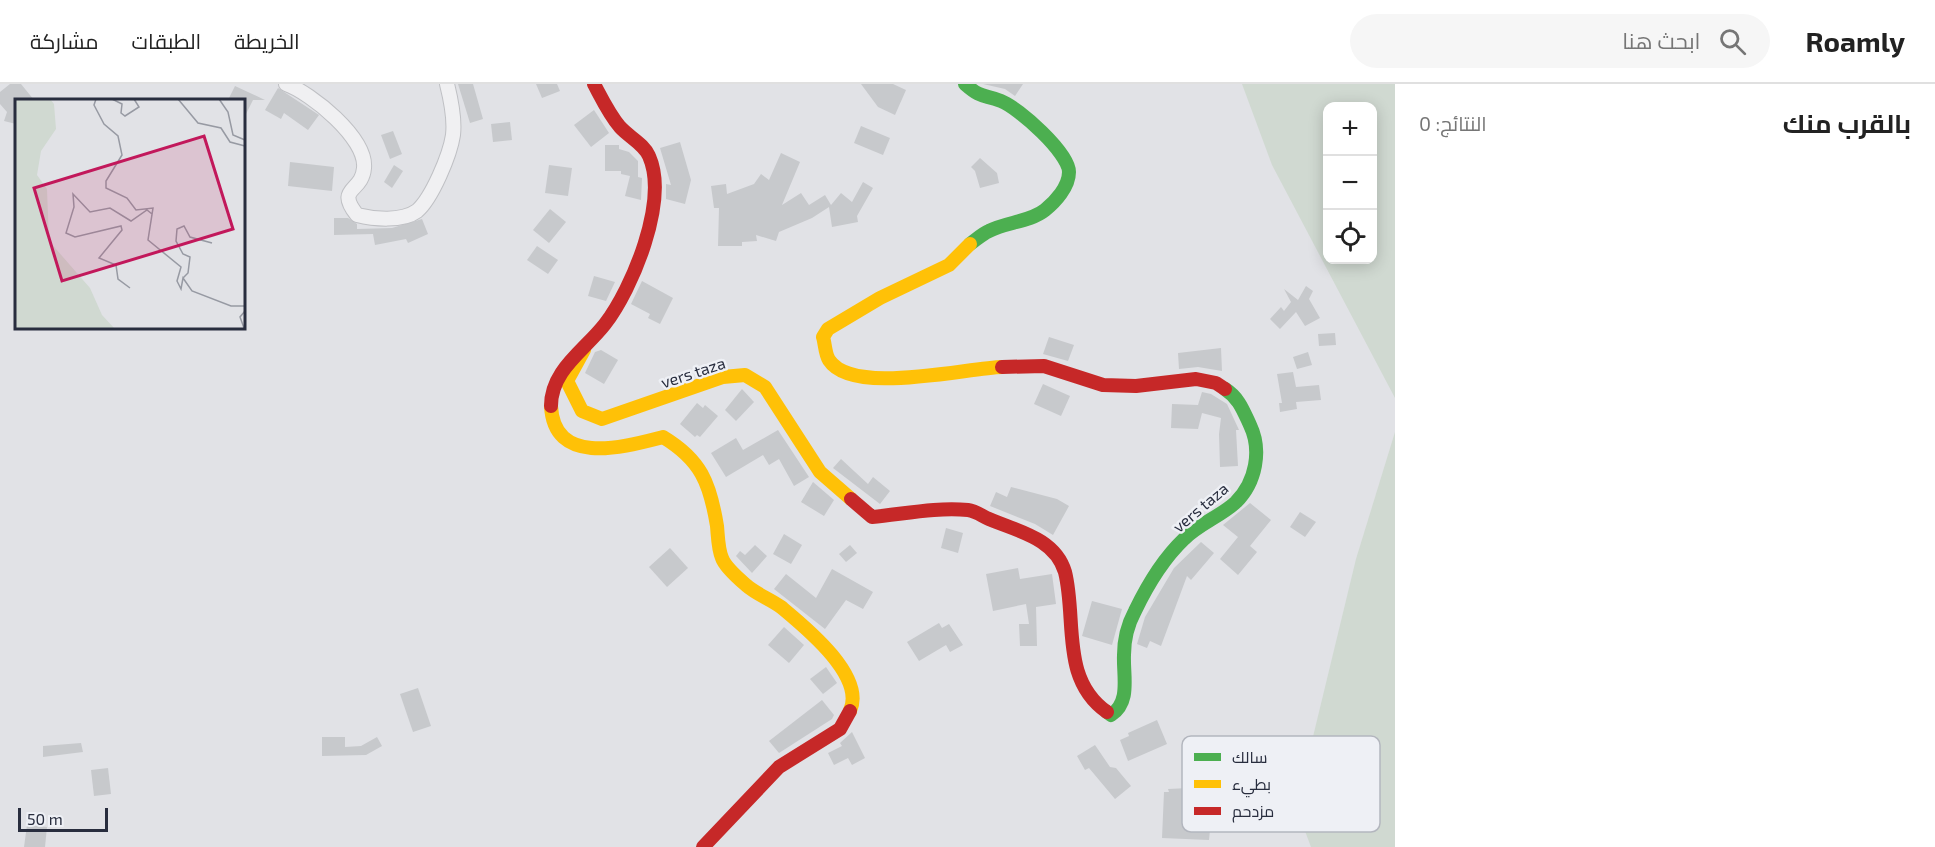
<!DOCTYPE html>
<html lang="ar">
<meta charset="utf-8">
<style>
:root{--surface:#fff;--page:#f6f6f6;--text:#222;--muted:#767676;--line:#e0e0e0}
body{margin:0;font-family:"Exo 2",Cairo,sans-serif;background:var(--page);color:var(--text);direction:rtl}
.controls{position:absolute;right:18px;top:18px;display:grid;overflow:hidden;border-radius:12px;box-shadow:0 3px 15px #0003}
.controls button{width:54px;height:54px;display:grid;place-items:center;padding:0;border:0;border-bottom:2px solid var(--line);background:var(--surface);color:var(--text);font:30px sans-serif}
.scale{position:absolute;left:18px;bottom:15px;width:90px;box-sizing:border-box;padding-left:6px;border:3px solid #282d3e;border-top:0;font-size:16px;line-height:21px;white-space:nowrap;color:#282d3e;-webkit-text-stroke:4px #eef0f5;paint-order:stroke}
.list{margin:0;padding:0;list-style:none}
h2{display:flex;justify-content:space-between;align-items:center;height:78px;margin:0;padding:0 24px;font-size:26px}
h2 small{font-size:20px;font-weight:400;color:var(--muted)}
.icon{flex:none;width:33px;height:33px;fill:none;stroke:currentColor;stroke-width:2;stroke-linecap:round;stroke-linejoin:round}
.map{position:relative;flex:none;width:1395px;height:763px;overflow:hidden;direction:ltr}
header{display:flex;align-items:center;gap:36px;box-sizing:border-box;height:84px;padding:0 30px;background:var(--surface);border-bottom:2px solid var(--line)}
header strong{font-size:28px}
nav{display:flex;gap:33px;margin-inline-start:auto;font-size:21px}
.search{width:420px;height:54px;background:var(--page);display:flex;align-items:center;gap:15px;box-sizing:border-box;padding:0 21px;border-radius:33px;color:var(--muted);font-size:22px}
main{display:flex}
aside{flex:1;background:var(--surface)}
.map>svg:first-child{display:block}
</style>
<header>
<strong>Roamly</strong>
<div class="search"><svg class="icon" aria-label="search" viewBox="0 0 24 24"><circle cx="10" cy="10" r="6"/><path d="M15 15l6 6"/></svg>ابحث هنا</div>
<nav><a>الخريطة</a><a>الطبقات</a><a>مشاركة</a></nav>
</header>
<main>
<aside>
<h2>بالقرب منك<small>النتائج: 0</small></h2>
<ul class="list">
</ul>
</aside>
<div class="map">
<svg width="1395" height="763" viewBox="0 0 1395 763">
<rect width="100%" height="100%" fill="#e1e2e6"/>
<g fill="#d0d9d1" fill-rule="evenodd">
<path d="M1242 0H1395V314L1272 81ZM1328 22H1372V176H1328Z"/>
<path d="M1395 348V763H1311L1296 723 1356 475Z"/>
</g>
<g fill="#c7c9cc">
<path d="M10 0H21L34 16H16V40L4 37 7 28 0 20V8Z"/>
<path d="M458 0H473L483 35 470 39Z"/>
<path d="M536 0H557L560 7 542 14Z"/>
<path d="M861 0H893L906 6 895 31 878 23Z"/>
<path d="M983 0H1023L1015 12 1005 5Z"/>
<path d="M235 2 265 16H253L243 36V16H228Z"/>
<path d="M278 4 319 31 308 46 284 29 281 35 265 26Z"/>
<path d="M594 26 609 49 591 63 574 41Z"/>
<path d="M510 38 512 56 493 58 491 40Z"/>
<path d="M861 42 890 54 883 71 854 59Z"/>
<path d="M393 47 402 70 390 75 381 51Z"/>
<path d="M680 58 691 96 685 120 666 115V100L671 101 660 64Z"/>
<path d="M605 61H619V65L629 68 638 77V93L642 94 641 116 625 112 630 92 621 90V87H605Z"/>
<path d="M781 69 800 78 782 121 801 109 809 121 825 111 831 121 841 109 852 118 863 98 873 104 857 132 858 138 832 143 829 123 812 134 779 148 776 157 756 151 757 157 742 158V162H718L719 124H714L711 102 726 100 727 110 754 100 761 90 769 96Z"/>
<path d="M980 74 997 89 999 99 980 104 975 87 971 83Z"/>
<path d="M290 78 334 83 332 107 288 102Z"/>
<path d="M394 81 403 87 392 104 384 98Z"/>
<path d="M549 81 572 84 568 112 545 109Z"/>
<path d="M550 125 566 138 549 159 533 146Z"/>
<path d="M334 134H348L357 140V145L392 144 422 135 428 150 408 159 406 155 375 161 373 150 334 151Z"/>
<path d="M537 162 558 176 548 190 527 176Z"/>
<path d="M594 192 615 198 606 217 588 212Z"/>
<path d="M642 197 673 214 660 240 648 234 650 230 631 220Z"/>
<path d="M1306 202 1313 207 1309 215 1320 234 1305 242 1296 228 1280 245 1270 235 1281 223 1284 227 1291 218 1284 205 1298 216Z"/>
<path d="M1335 249 1336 261 1319 262 1318 250Z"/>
<path d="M1049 253 1074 261 1068 277 1043 270Z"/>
<path d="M1221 264 1222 287 1198 283 1179 285 1178 269Z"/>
<path d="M601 266 618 276 604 300 585 289 595 268Z"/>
<path d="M1308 268 1312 281 1297 285 1293 273Z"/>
<path d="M1293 288 1296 303 1319 301 1321 316 1296 318 1297 325 1280 328 1279 319H1282L1277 290Z"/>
<path d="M1043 300 1070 312 1061 332 1034 320Z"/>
<path d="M742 305 754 318 736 337 725 326Z"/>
<path d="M1202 308 1211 310 1227 320 1239 346H1236L1238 382 1220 383 1219 350 1221 334 1202 329 1198 345 1171 344 1172 320 1198 321Z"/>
<path d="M697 319 703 324 705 321 718 332 700 353 697 351 695 353 680 340Z"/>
<path d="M778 346 809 393 794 402 779 375 769 381 763 371 726 393 711 369 736 354 743 366Z"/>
<path d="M841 375 868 400 873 393 890 407 880 420 833 384Z"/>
<path d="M813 398 834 416 824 432 801 418Z"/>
<path d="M1011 403 1057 415 1069 422 1053 451 1035 440 990 422 996 408 1007 413Z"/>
<path d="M1250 419 1271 436 1250 462 1257 468 1238 491 1220 475 1238 453 1223 441Z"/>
<path d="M1300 428 1316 438 1305 453 1290 443Z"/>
<path d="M946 444 963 449 958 469 941 464Z"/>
<path d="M784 450 802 461 791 480 773 470Z"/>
<path d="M1201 458 1214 469 1191 496 1187 492 1161 562 1150 557 1147 564 1137 560 1145 533 1174 484Z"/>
<path d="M755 461 767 472 752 489 736 472 740 467 745 471Z"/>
<path d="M850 461 857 469 846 478 839 470Z"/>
<path d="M670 464 688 484 667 503 649 483Z"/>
<path d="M1018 484 1020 495 1052 490 1056 520 1036 523 1037 562H1020L1019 540H1029L1026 520 993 527 986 490Z"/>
<path d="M832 485 873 508 863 525 846 516 825 545 774 505 786 490 816 514Z"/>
<path d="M1092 517 1122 525 1112 561 1082 552Z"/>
<path d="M939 539 942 544 949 540 963 561 950 568 946 561 919 577 907 558Z"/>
<path d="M784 543 804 561 789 579 768 561Z"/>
<path d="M826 583 837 599 823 610 810 595Z"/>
<path d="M418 604 431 642 413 648 400 610Z"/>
<path d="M822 616 834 631 832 635 779 669 769 657Z"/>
<path d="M1157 636 1167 660 1128 677 1120 656 1129 652 1128 649Z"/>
<path d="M852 648 865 674 852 681 848 674 834 681 828 669 842 662 840 659Z"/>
<path d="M322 653H345V663L361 662 377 653 382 662 366 671 322 672Z"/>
<path d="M81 659 83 668 43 673V662Z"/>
<path d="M1095 661 1110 683 1116 684 1131 702 1115 715 1089 684 1085 686 1077 672Z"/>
<path d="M108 684 111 710 94 712 91 686Z"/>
<path d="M1238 696 1239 746H1210L1209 756 1162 754 1164 708H1169L1168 705 1189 704 1191 730 1211 731 1212 723 1210 699Z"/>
<path d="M27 741 47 743 45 763H24Z"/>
</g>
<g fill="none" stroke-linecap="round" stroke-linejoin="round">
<defs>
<path id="street" d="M286 0C311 9 367 54 364 84 362 109 335 103 357 131 373 135 402 138 417 127 432 114 450 71 453 51 455 34 451 16 447 0"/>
</defs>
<use href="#street" stroke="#bfc0c4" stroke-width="16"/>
<use href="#street" stroke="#f0f0f2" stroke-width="14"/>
<g stroke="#4caf50" stroke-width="14">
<path d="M965 0C982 15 983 10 1001 17 1019 24 1069 69 1069 88 1069 103 1055 118 1045 126 1030 138 1006 138 989 147 982 150 976 156 970 160"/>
<path d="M1107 628 1111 631C1131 618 1123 592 1124 571 1124 556 1128 540 1135 527 1147 502 1163 475 1184 455 1199 440 1221 432 1236 418 1256 398 1262 366 1250 341 1243 326 1239 314 1225 305"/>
</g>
<g stroke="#ffc107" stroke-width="14">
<path d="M970 160 949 181 880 214 828 245 823 253C825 259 825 270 829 276 852 312 965 284 1002 283"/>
<path d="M584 266 567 297 582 327 602 335 723 293 745 291 765 303 820 388 851 415"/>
<path d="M551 322C554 383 624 363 663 353 701 376 710 399 717 442 718 452 718 465 722 474 725 483 739 495 746 501 756 510 770 515 781 523 805 543 866 592 850 627"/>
</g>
<g stroke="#c62828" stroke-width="14">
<path d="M1002 283 1044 282 1103 301 1136 302 1196 295 1216 299 1225 305"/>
<path d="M551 322C551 286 584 267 605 240 632 205 669 117 649 72 644 60 629 53 620 43 609 30 602 15 594 0"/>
<path d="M851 415 872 433C904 430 936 423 968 426 976 427 982 432 989 435 1017 447 1055 454 1065 488 1077 536 1060 595 1107 628"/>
<path d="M703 763 779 683 840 645 850 627"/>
</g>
</g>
<g text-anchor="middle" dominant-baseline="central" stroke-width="5" stroke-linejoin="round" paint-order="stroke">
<g font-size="16" fill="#282d3e" stroke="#eef0f5">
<text transform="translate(693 288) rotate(-18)">vers taza</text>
<text transform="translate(1200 423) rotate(-40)">vers taza</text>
</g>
</g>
<g transform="translate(15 15)">
<rect width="230" height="230" fill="#e1e2e6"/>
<path d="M0 0H35L39 5 41 30 26 52 22 76 32 90 34 142 75 189 87 216 99 229H0Z" fill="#d0d9d1"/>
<path fill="none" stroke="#979aa3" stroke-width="1.5" d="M81 0 79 6 89 25 103 37 107 56 91 82V89L112 99 121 111 138 109 133 141 166 168 162 182 166 190 168 179 177 192 216 207H230M97 0 107 5 106 14 110 17 124 8 119 0M163 0 183 24 206 29 215 43 230 47M204 0 213 13 218 36 230 41M168 179 173 174 175 158 168 155 161 142 162 130 169 127 175 138 197 144M115 189 103 180 101 166 84 159 107 131 106 127 60 138 51 134 59 108 58 95 75 113 95 109 116 122 132 111 137 115M229 229 225 218 230 212"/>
<path fill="#c2185b" fill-opacity="0.15" stroke="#c2185b" stroke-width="3" d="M189 37 218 130 47 182 19 89Z"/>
<rect width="230" height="230" fill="none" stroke="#282d3e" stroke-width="3"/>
</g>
<rect x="1182" y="652" width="198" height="96" rx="9" fill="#eef0f5" stroke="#b3b6be" stroke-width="1.5"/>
<rect x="1194" y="669" width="27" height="8" fill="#4caf50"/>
<rect x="1194" y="696" width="27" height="8" fill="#ffc107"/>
<rect x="1194" y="723" width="27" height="8" fill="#c62828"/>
<g font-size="16" fill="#282d3e">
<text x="1232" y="679">سالك</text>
<text x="1232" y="706">بطيء</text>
<text x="1232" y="733">مزدحم</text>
</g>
</svg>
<div class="controls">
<button>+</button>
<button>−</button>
<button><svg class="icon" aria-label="locate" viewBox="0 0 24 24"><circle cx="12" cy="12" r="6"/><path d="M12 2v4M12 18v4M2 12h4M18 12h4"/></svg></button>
</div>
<div class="scale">50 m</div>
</div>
</main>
